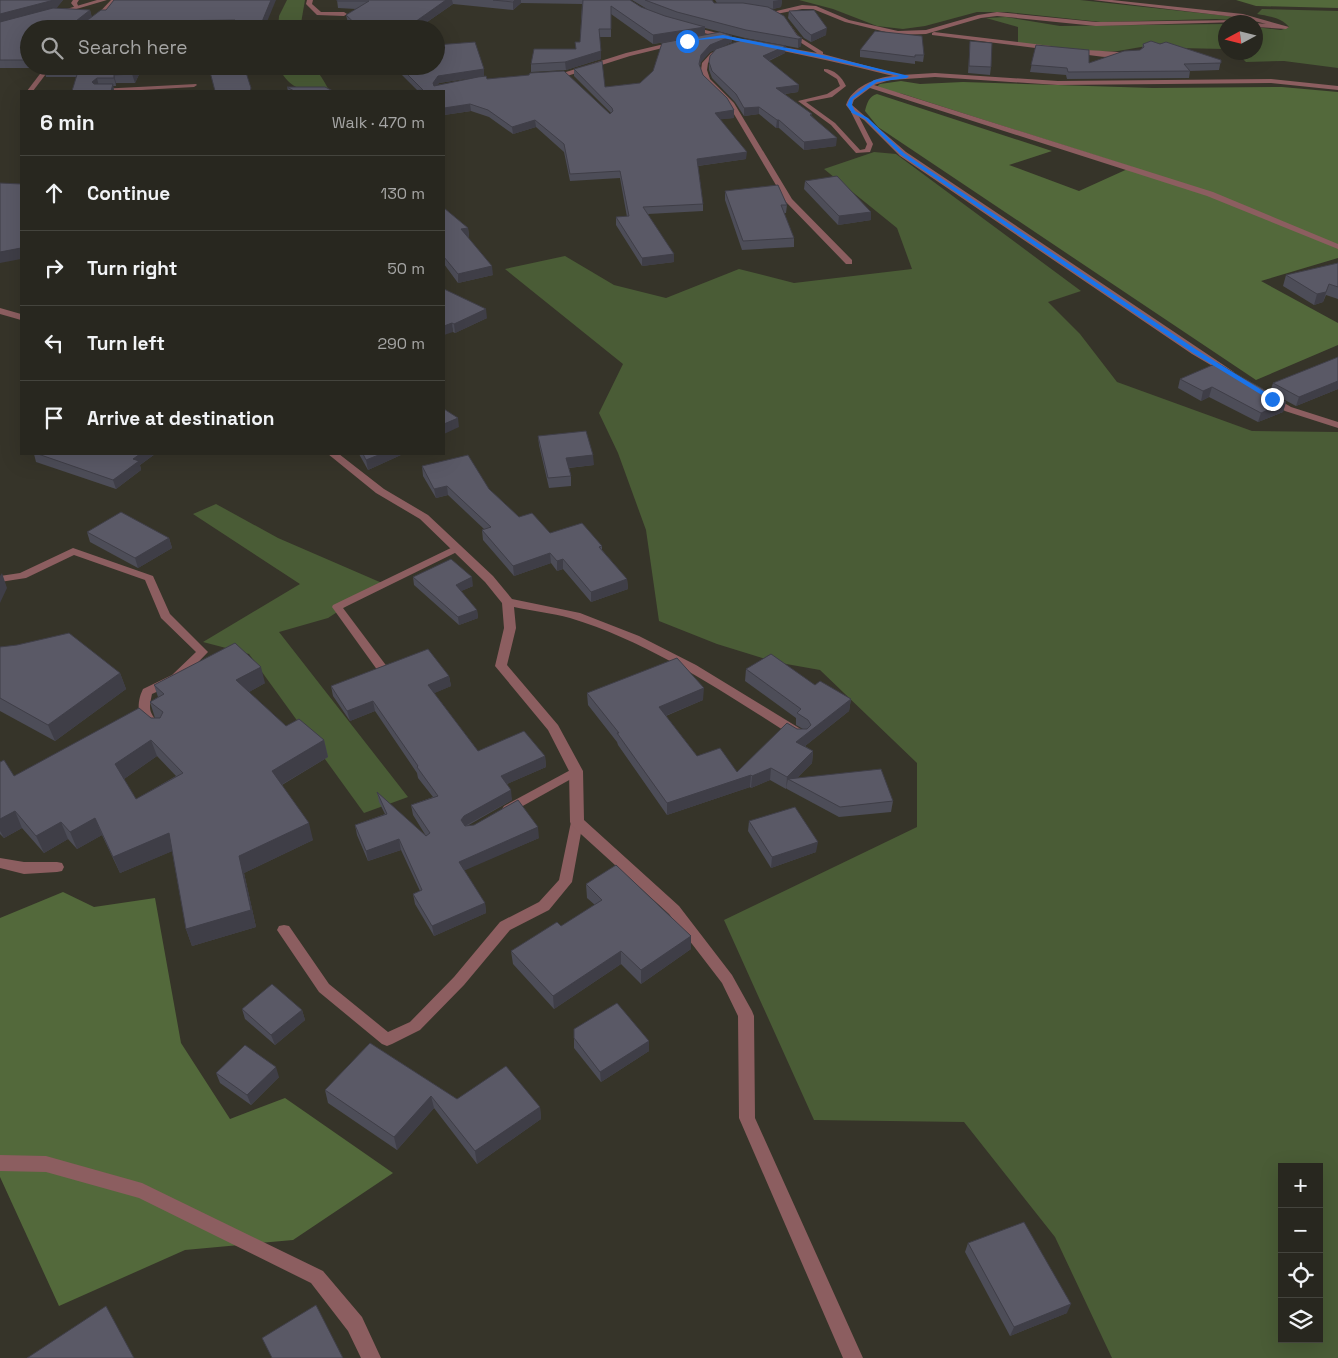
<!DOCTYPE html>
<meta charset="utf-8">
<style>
:root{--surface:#28271f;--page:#34332c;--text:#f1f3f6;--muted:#a5a5a4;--line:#44443d}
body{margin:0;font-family:"Space Grotesk",sans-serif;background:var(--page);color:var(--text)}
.controls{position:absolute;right:15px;bottom:15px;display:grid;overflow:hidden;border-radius:0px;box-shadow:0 5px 20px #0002}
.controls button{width:45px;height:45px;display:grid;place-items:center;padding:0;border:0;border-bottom:1px solid var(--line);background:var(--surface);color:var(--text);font:25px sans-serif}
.compass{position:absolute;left:1218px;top:15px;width:45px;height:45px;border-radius:50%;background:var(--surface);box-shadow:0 5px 20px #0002;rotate:263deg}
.stop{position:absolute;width:15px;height:15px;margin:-11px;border:4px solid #1a73e8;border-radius:50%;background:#fff}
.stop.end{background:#1a73e8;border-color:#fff;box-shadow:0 1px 5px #0008}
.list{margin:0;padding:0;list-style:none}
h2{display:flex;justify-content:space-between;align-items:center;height:65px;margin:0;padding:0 20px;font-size:21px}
h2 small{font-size:16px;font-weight:400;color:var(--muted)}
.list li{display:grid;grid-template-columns:32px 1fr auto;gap:15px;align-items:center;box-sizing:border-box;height:75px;padding:0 20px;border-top:1px solid var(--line)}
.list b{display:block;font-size:19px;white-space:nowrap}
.list em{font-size:16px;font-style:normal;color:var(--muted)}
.icon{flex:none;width:28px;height:28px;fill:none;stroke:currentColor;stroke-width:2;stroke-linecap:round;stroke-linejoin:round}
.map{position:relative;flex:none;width:1338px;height:1358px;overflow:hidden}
.search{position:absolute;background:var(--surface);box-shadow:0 5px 20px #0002;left:20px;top:20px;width:425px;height:55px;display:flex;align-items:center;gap:12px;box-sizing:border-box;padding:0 18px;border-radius:28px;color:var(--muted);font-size:19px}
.panel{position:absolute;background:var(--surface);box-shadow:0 5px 20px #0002;left:20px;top:90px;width:425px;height:365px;border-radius:0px}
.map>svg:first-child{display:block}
</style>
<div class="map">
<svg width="1338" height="1358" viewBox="0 0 1338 1358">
<rect width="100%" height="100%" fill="#363429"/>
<g fill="#4a5c36" fill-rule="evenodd">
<path d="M287 0H305L300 29H278L279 16Z"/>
<path d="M799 0H1080L1246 18 1259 22 1216 19 1101 22 1007 12H977L925 26 903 29 877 26 833 9Z"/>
<path d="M1262 9 1338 11V68L1284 61 1246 62 1237 53 1256 52V27L1281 30 1289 27C1282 18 1268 16 1257 14Z"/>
<path d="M1006 17 1060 26 1225 24V49L1178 48 1164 43 1118 51 1086 53 1018 45V27L986 18Z"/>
<path d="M278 66C311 66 312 59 329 90 304 92 290 91 278 66Z"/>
<path d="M874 152 896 154 1081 291 1048 302 1080 334 1117 382 1252 431 1338 432V1358H1112L1055 1237 964 1122 814 1120 724 920 917 827V763L820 670 775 662 717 644 659 621 646 530 618 453 599 413 623 364 505 269 565 256 614 285 666 298 739 269 794 283 912 269 897 228 824 169ZM1282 1167H1319V1339H1282Z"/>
<path d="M216 504 278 538 382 583 328 618 279 632 408 797 364 813 249 654 203 642 300 584 193 514Z"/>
</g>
<g fill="#53693b">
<path d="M1236 0H1338V8L1256 6Z"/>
<path d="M901 81 920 84 963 82 1153 88 1282 87 1338 92V258L1261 281 1338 323V345L1256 380 878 127 865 111C867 103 869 96 877 94L1052 151 1009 165 1079 191 1132 167 903 94 875 88 880 84Z"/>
<path d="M63 892 94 907 155 898 181 1043 230 1119 285 1098 393 1173 293 1240 185 1250 59 1306 0 1177V918Z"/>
</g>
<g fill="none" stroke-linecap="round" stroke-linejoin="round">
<g fill="#8c5e60" fill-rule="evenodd">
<path d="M73 0H79L77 3 79 8H75L71 3Z"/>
<path d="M111 0H117C108 10 95 29 80 29L93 19Z"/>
<path d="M46 66H52L33 91H27Z"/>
<path d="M824 69C834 69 842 77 846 86L832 97 806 102 835 123 860 150 865 149 867 144 851 112 856 111 873 144 870 152 856 153 831 125 798 101 827 94 840 86 837 79 824 71Z"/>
<path d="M196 84 197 85 194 87 124 91H96L99 89Z"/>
<path d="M457 545 462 548 461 550 343 608 388 668 386 671H378L332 607 333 605Z"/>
<path d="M73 548 153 576 170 614 208 652 180 681 152 694C148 712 150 712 160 725L158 728H150C137 719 136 703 143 689L172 675 196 652 161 618 145 580 74 555 26 578 0 582V576L20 573Z"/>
<path d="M576 767 580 768 582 771 580 774 512 812H504L502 809 504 806Z"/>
<path d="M577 817 581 819 583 822 572 882 549 910 510 930 464 985 420 1030 392 1044 387 1046 382 1044 319 992 277 930 279 926 284 925 289 926 329 984 388 1032 410 1022 454 977 500 922 539 902 559 880 571 822 573 819Z"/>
</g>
<g fill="#8c5e60" fill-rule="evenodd">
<path d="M307 0H313L312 4 321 12H344L347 14 344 16 317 15 306 4Z"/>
<path d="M1093 0H1112L1243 14 1289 27 1286 29 1256 27V23L1266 24 1243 18Z"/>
<path d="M802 5 816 6 849 20 898 31 926 30 978 15 997 12 1096 22 1237 20 1240 22 1096 26 997 16 981 18 926 34 898 35 845 22 813 9H802L771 15 768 13Z"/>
<path d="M690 26 744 40 817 53 795 39 788 28 791 26 799 37 823 52V54L901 75 935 73 1058 81 1271 79 1338 86V90L1271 83 1058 85 935 77 890 80 874 85 1213 192 1338 244V249L1207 196 870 88 854 100 852 105 906 152 1234 372 1232 374H1226L1192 354 900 156 864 120 852 113 846 105C851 88 876 77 893 76 825 58 756 47 688 29Z"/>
<path d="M934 32 1051 46 1054 48 1051 50 932 35V33Z"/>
<path d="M677 41 680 43 679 44 630 56 567 76 552 77 549 75 566 72 626 53Z"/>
<path d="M721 49 726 50 715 55 708 63 707 70 710 79 734 103 792 199 852 260V264H846L786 202 728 104 704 80 701 70 702 63 711 53Z"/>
<path d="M1073 49C1082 50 1130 52 1133 54 1120 61 1086 55 1071 52L1070 51Z"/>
<path d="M0 308 21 314V320L0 314Z"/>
<path d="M1271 395 1291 407 1338 422V428L1285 411 1268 400V396Z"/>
<path d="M328 454H339L384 489 428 515 493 576 512 599 580 613 639 636 696 665 804 731 806 734 804 737H794C723 692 652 643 570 618 552 613 533 611 514 607L516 628 507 665 558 725 583 771 584 820 679 906 732 975 752 1011 754 1016 755 1118 863 1358H843L739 1118 738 1016 722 983 669 914 572 826 570 822 569 771 548 730 495 666 504 628 502 603 485 582 420 519 376 493Z"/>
<path d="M0 858 24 862H57L62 863 64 867 62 871 57 872 24 874 0 868Z"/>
<path d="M0 1155 46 1156 142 1183 323 1271 362 1317 381 1358H361L348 1331 311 1283 139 1198 46 1172 0 1171Z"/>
</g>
<path fill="#8c5e60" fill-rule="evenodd" d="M97 0H107L56 15 53 13Z"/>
</g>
<g fill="#4d4d58" fill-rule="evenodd">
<path d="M0 0H63L56 8 90 10 92 18 106 10 276 0 231 28 189 29H29V66H44L42 68H0Z"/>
<path d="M337 0H630L641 7 647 9 632 0H712L714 3H717L715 0H782L781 7 773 9 771 8 797 35 801 46 798 48 745 38 705 28V35L732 36V42L710 52 701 62 700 66 703 75 734 110V118L720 119 746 159 698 166 703 204V211L648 214 674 262 642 266 616 225V217H627L620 178 570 181 564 152 536 127 513 134 489 117 471 111 444 115V91L417 90 393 66H436L484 69V76L439 83 437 85 487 79 610 114 611 113 574 76V69L605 87 640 83 692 38 653 44 611 14V37H599L601 59 566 70 531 72V64L576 49 580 42 582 4 521 3 513 10 453 4 417 29H354L348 23 346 15 356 9 338 8Z"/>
<path d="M789 11 826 35 811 42 804 38 788 18Z"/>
<path d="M970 41 991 67 990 75 968 73Z"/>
<path d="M1143 44H1160L1221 60 1219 70 1190 71 1189 78 1067 79 1066 75 1030 72 1036 45 1089 63 1140 50 1142 49Z"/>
<path d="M860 50 924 55 923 62 915 61V64L860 57Z"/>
<path d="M785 53 769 61 799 85 798 92 785 94 812 116 836 146 804 150 779 128H776L759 114 744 116 735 102 712 78 709 70V62Z"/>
<path d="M143 66 135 83H116V86H113L114 91H72L77 77H46L44 68Z"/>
<path d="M287 87 333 91H288Z"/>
<path d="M805 181 871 212V220L838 225 804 189Z"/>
<path d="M725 191 787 205 786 213H784L794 238V247L742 250 725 200Z"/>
<path d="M444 208 468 228 469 236 468 237 493 275 458 283 444 264Z"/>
<path d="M1338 263V299L1326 295 1323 302 1314 305 1283 286 1286 275Z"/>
<path d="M444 289 487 318 455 333 453 332Z"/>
<path d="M1338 357V389L1296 406 1270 392 1273 383Z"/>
<path d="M1180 379 1286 402 1283 412 1258 422 1209 397 1201 401 1178 388Z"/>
<path d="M538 436 594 465 569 468 571 476V486L549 488 539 445Z"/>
<path d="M34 454H155L140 465 141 470 116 489 36 462Z"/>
<path d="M359 454H403L368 470Z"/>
<path d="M422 466 489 489 519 517 550 533 602 546V550L627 579 628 589 591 602 563 569 557 571 551 563 514 576 483 540 482 530 484 529 448 495 436 498 423 476Z"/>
<path d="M87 532 169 538 172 548 138 568 90 542Z"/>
<path d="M413 577 473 586 461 591 477 610 478 618 459 625 414 585Z"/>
<path d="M0 647 120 673 126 689 55 741 0 711Z"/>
<path d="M746 669 815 685 851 699 849 711 805 746 813 751 812 763 797 778 893 801 891 812 839 817 787 789V788L786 789 770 780 751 788 750 787 667 815 618 745 617 742 588 705 587 693 703 700 666 716 697 756 737 772 797 729H803L796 725V718L745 681Z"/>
<path d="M449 676 451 686 434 693 478 751 545 756 546 767 507 784 512 800 467 826 539 838 464 870 485 903 486 913 434 936 415 904 413 894 420 891 401 850 368 861 357 835 355 825 385 814 379 802 377 792 426 836 413 815 411 805 433 797 418 778 417 773 375 711 350 721 333 696 331 686Z"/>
<path d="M265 683 249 692 286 726 324 740 328 757 282 785 313 840 244 873 256 927 192 946 186 929 172 851 120 873 102 835 77 849 68 839 44 853 22 828 4 838 0 834V762L14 776 151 718H155L150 702 158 697 154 685ZM157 756 176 776 136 799 124 779Z"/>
<path d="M749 821 816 852 771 868 748 831Z"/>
<path d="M586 884 691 936V949L641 984 621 964 554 1009 513 964 511 951 561 926 595 905 587 898Z"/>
<path d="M242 1009 302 1010 305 1020 275 1045 245 1019Z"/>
<path d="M574 1038 649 1041V1051L601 1082 574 1048Z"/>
<path d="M370 1043 457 1099 540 1107 541 1119 477 1164 434 1108 397 1150 328 1103 325 1090Z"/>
<path d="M216 1073 279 1077 251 1105 220 1083Z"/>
<path d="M968 1243 1067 1313 1010 1336 965 1252Z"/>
</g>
<g fill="#3f3e47">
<path d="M54 0H63L56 9 0 23V14Z"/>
<path d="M271 0H276L264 29H259Z"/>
<path d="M446 0H452L453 4 417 29H405Z"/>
<path d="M515 0H521V3L513 10V2Z"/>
<path d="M779 0H782L781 7 773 9V1Z"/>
<path d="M90 10 92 18 78 29 76 21Z"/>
<path d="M162 21 163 29H157Z"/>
<path d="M705 27V35L653 44V35Z"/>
<path d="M827 28 826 35 811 42V35Z"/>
<path d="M732 36V42L710 52 701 62 699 71 701 55 710 45Z"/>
<path d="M802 38 801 46 798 48V39Z"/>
<path d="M786 46 785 53 763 63V56Z"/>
<path d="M601 51V59L566 70 565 62Z"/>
<path d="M137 66H143L135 83 132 74Z"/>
<path d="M484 69V76L439 83 433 90V83L438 76Z"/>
<path d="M114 75 116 83V86L114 78Z"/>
<path d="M97 78 99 87 94 91 92 82Z"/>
<path d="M113 84 114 91H111Z"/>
<path d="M799 85 798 92 776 95V88Z"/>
<path d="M470 104 471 111 444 115V108Z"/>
<path d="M759 107V114L744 116V108Z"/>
<path d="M734 110V118L715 120V113Z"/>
<path d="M535 120 536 127 513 134 512 127Z"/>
<path d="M777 120H779V128H776Z"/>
<path d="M837 138 836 146 804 150V142Z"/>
<path d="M747 152 746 159 697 166V159Z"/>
<path d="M871 212V220L838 225 839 216Z"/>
<path d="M468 228 469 236 462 238 461 229Z"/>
<path d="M21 248V259L0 263V252Z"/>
<path d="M674 254V262L642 266V258Z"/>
<path d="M492 266 493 275 458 283V274Z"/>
<path d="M1329 284 1323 302 1314 305 1317 294Z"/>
<path d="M486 309 487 318 455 333 454 324Z"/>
<path d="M452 323 453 332 444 335V326Z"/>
<path d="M1338 381V389L1296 406 1299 397Z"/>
<path d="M1212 387 1209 397 1201 401 1203 391Z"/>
<path d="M1286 402 1283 412 1258 422 1261 413Z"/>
<path d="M458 418 459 427 444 434V424Z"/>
<path d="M140 454H155L140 465 141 470 116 489 113 480 133 459Z"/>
<path d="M381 454H403L368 470 366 460Z"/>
<path d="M593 455 594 465 567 468 566 458Z"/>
<path d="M447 486 448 495 436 498 434 489Z"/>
<path d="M169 538 172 548 138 568 135 558Z"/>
<path d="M550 553 551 563 514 576 513 566Z"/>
<path d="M563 559V569L557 571V561Z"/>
<path d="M2 573 7 588 0 603V576Z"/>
<path d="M472 577 473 586 457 593 456 585Z"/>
<path d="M627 579 628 589 591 602V592Z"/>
<path d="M477 610 478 618 459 625 458 617Z"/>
<path d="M261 667 265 683 240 697 236 680Z"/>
<path d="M120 673 126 689 55 741 48 725Z"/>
<path d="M449 676 451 686 430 695 428 685Z"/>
<path d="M704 688 703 700 660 718 659 707Z"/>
<path d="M851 699 849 711 795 754 796 742Z"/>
<path d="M373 701 375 711 350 721 347 711Z"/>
<path d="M151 740 157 756 121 781 115 764Z"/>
<path d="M324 740 328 757 276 788 272 771Z"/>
<path d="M813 751 812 763 793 782 788 779 786 789 787 777Z"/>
<path d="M545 756 546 767 502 786 501 776Z"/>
<path d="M771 768 770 780 751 788 752 776Z"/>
<path d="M751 775 750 787 667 815V803Z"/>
<path d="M511 790 512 800 465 826 461 820 464 816Z"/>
<path d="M15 811 22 828 4 838 0 831V819Z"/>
<path d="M95 818 102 835 77 849 70 832Z"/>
<path d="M61 822 68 839 44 853 36 836Z"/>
<path d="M309 823 313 840 244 873 256 927 192 946 186 929 239 856Z"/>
<path d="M538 827 539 838 461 872 459 862Z"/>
<path d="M169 833 175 850 120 873 113 857Z"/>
<path d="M399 839 401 850 368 861 366 851Z"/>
<path d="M818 842 816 852 771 868 772 857Z"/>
<path d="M485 903 486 913 434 936 432 926Z"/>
<path d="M691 936V949L641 984V970Z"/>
<path d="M621 951V964L554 1009 553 996Z"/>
<path d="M302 1010 305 1020 275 1045 271 1035Z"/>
<path d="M649 1041V1051L601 1082 600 1072Z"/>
<path d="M276 1067 279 1077 251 1105 247 1095Z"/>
<path d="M431 1096 434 1108 397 1150 394 1137Z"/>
<path d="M540 1107 541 1119 477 1164 475 1151Z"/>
<path d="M1071 1304 1067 1313 1010 1336 1014 1327Z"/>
</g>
<g fill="#5a5966" stroke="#3f3e47" fill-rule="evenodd">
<path d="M0 0H54L0 14Z"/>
<path d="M114 0H271L259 29H231L235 20 162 21 157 29H29V60H0V22L53 8 90 10 76 21 78 23 89 19 101 10H106Z"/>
<path d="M337 0H446L405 29H361L346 15 369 1H337Z"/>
<path d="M493 0H515L513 2Z"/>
<path d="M583 0H630L641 7 665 16 705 27 653 35 611 6V29H599L601 51 565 62 531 64 534 49H576L575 42H580Z"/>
<path d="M645 0H712L714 3H743L768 7 784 16 797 35 802 38 798 39 746 30 677 12Z"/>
<path d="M814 10 827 28 811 35 805 30 789 11Z"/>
<path d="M875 31 922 36 924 55H915V57L860 50Z"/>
<path d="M720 32 732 36 710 45 701 55 699 64 703 75 727 98 734 110 715 113 747 152 697 159 703 204 643 207 674 254 642 258 616 217 629 216 620 171 570 174 564 144 535 120 512 127 488 110 470 104 444 108V91H408L423 90 399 66H436V45L475 42 484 69 438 76 433 83 434 86 478 77 486 76 487 79 529 75 530 73 564 71 610 114 613 111 612 108 574 69 602 61 605 87 640 83 653 71 662 43Z"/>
<path d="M745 39 786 46 763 56 799 85 776 88 812 114 810 115 837 138 804 142 779 120H777L759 107 744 108 736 94 712 71 709 62 710 56 716 49Z"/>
<path d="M970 41 992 43 991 67 969 66Z"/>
<path d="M1151 41 1160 44 1166 42 1221 60V63L1184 64 1190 71 1068 72 1067 68 1031 65 1036 45 1089 50V63L1124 51 1140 50 1144 47 1143 44Z"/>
<path d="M46 66H137L132 74 114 75V78H97L92 82 94 84H113L111 91H72L79 68H44Z"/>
<path d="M213 66H244L251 88 250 91H215L210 72Z"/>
<path d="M287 87H325L333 91H294Z"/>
<path d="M837 176 871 212 839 216 805 181Z"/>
<path d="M0 183 21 184V248L0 252Z"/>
<path d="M778 185 787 205H781L794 238 743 241 725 191Z"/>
<path d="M444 208 468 228 461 229 492 266 458 274 444 257Z"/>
<path d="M1338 263V287L1329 284 1326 292 1317 294 1286 275Z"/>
<path d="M444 289 486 309 454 324 452 323 444 326Z"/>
<path d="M1338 357V381L1299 397 1273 383Z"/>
<path d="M1217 363 1286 402 1261 413 1212 387 1203 391 1180 379Z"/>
<path d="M444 409 458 418 444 424Z"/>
<path d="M586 431 593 455 566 458 571 476 548 478 538 436Z"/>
<path d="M38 454H140L133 459 139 461 113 480Z"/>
<path d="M363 454H381L366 460Z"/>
<path d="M468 455 489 489 519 517 532 513 550 533 582 523 602 546 599 547 627 579 591 592 563 559 557 561 550 553 513 566 482 530 491 527 447 486 434 489 422 466Z"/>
<path d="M121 512 169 538 135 558 87 532Z"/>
<path d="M451 559 472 577 456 585 477 610 458 617 413 577Z"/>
<path d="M69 633 120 673 48 725 0 698V647L17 645Z"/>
<path d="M235 643 261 667 236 680 286 726 299 719 324 740 272 771 309 823 239 856 251 910 186 929 169 833 113 857 95 818 70 832 61 822 36 836 15 811 0 819V762L4 760 14 776 139 708 151 718H160L163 712 150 702 164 694 154 685ZM151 740 183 773 136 799 115 764Z"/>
<path d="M428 649 449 676 428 685 478 751 524 731 545 756 501 776 511 790 464 816 461 820 465 826 474 825 518 800 538 827 459 862 485 903 432 926 413 894 422 890 399 839 366 851 355 825 387 814 377 792 426 836 430 833 411 805 438 796 417 767 418 766 373 701 347 711 331 686Z"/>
<path d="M771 654 815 685 820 681 851 699 796 742 813 751 787 777 771 768 752 776 751 775 667 803 617 733H619L587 693 677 658 704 688 659 707 697 756 720 748 737 772 787 723 797 729H807L811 725 808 720 797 713 801 709 746 669Z"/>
<path d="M881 769 893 801 840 807 788 779Z"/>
<path d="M795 807 818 842 772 857 749 821Z"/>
<path d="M616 865 691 936 641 970 621 951 553 996 511 951 557 922 561 926 602 900 586 884Z"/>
<path d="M272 984 302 1010 271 1035 242 1009Z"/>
<path d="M617 1003 649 1041 600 1072 574 1038V1029Z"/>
<path d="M370 1043 457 1099 506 1066 540 1107 475 1151 431 1096 394 1137 325 1090Z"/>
<path d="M245 1045 276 1067 247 1095 216 1073Z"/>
<path d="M1024 1222 1071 1304 1014 1327 968 1243Z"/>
<path d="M316 1305 343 1358H272L262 1338Z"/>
<path d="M106 1306 134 1358H27Z"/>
</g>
<path fill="#1a73e8" d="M723 35 827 56 909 76 907 78 877 82 853 99 852 105 855 111 868 118 904 153 1197 350 1276 399 1270 400 1193 353 901 155 865 119 852 113 847 105 850 98 874 80 900 76 827 59 723 38 685 41Z"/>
</svg>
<div class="controls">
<button>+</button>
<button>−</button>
<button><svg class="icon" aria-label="locate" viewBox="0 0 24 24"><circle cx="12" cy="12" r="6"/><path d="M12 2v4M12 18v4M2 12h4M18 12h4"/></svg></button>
<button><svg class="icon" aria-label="layers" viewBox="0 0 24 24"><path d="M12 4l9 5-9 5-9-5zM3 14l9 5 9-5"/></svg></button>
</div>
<svg class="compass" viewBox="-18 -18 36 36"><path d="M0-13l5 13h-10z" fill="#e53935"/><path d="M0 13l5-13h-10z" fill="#a5a5a4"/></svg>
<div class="stop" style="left:687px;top:41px"></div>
<div class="stop end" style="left:1272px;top:399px"></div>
<div class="search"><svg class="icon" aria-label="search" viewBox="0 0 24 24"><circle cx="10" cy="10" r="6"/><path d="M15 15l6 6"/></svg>Search here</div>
<section class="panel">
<h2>6 min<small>Walk · 470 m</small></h2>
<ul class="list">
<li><svg class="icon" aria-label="ahead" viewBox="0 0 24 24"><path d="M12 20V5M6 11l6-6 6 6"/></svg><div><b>Continue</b></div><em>130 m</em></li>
<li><svg class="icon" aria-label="right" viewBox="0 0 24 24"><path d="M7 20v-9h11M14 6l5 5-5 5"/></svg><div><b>Turn right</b></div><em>50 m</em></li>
<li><svg class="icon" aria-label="left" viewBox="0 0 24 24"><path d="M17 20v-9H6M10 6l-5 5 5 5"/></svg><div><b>Turn left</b></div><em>290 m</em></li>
<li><svg class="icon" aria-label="arrive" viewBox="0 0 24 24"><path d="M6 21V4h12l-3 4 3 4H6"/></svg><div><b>Arrive at destination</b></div></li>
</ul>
</section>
</div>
